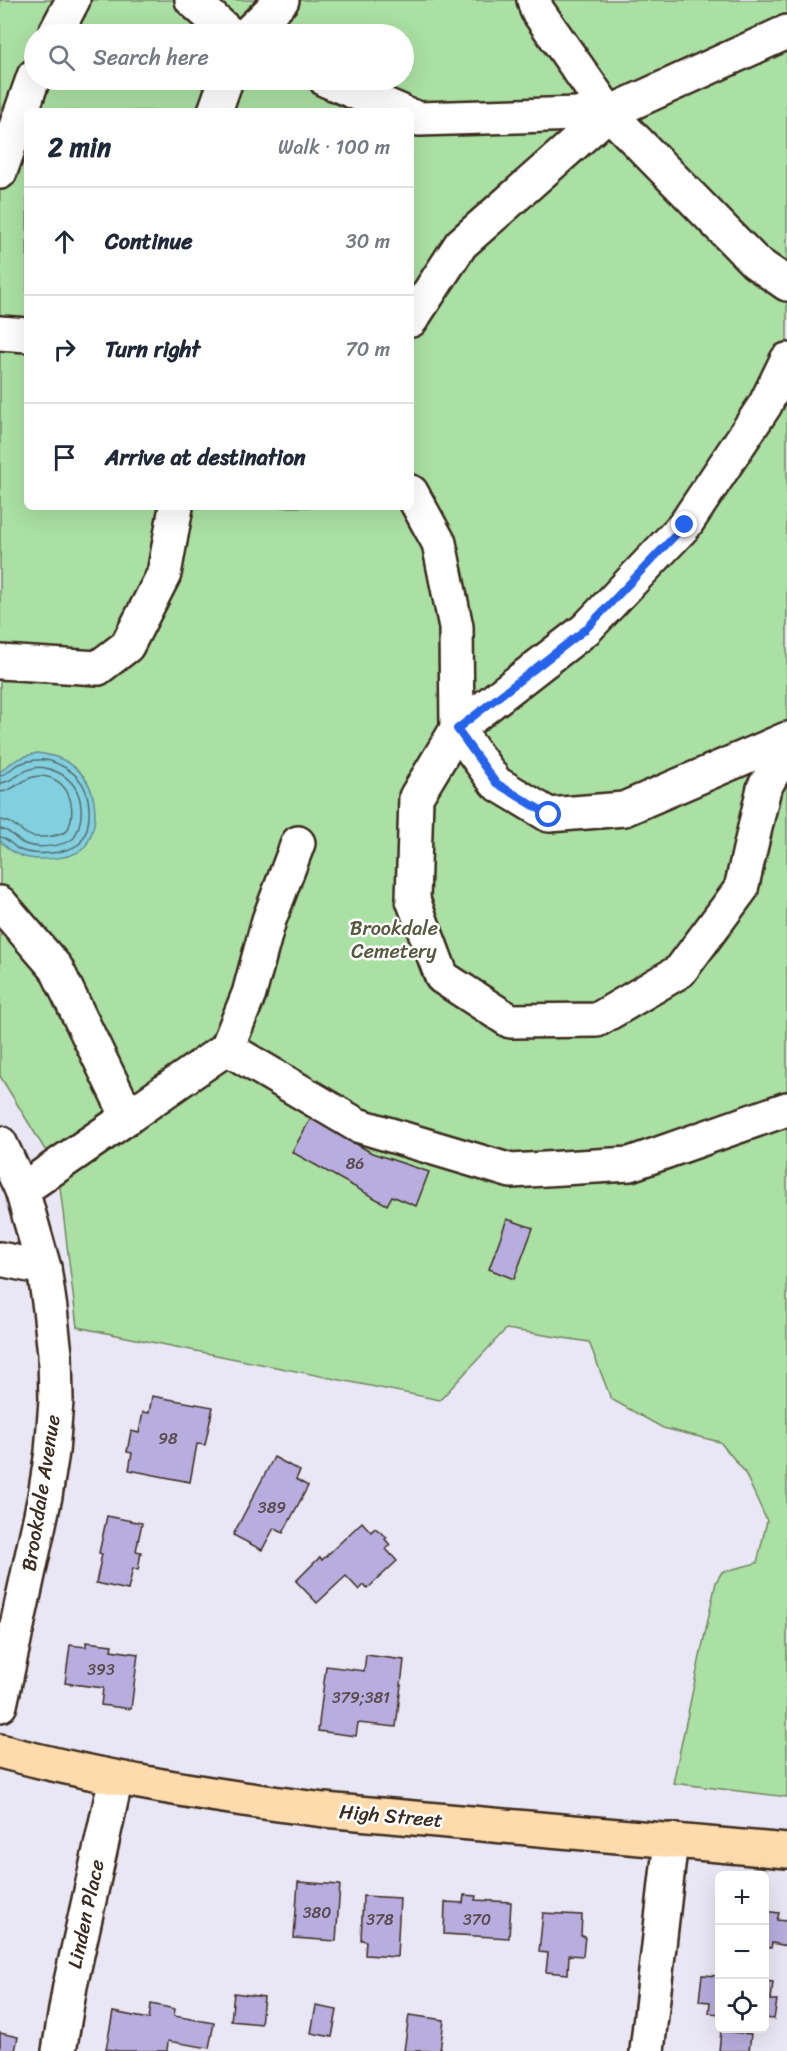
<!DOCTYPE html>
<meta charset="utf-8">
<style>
:root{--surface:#fff;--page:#f2f2f3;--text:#1f2937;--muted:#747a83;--line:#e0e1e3}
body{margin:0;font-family:Sriracha,sans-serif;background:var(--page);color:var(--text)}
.controls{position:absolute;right:18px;bottom:18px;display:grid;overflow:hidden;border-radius:9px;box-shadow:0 6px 24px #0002}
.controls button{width:54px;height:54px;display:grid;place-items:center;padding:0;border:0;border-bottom:2px solid var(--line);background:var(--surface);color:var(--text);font:30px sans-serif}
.stop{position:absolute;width:18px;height:18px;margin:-14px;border:4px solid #2563eb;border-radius:50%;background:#fff}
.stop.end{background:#2563eb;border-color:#fff;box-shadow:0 2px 6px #0008}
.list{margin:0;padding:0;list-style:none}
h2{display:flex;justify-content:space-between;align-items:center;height:78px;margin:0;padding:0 24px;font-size:26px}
h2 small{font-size:20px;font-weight:400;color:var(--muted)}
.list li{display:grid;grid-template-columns:39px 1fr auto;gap:18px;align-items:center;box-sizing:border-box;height:108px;padding:0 24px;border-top:2px solid var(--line)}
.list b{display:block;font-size:22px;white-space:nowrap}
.list em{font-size:20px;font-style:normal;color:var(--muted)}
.icon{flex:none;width:33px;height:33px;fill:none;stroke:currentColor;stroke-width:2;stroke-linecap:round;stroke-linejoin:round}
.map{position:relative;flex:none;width:787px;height:2051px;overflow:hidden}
.search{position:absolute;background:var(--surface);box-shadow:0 6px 24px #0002;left:24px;top:24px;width:390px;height:66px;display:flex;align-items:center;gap:15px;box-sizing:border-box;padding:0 21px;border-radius:33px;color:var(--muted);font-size:22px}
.panel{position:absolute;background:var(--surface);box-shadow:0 6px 24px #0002;left:24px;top:108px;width:390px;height:402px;border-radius:9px}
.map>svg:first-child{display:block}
</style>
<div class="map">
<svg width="787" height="2051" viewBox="0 0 787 2051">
<rect width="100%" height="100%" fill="#e9e6f5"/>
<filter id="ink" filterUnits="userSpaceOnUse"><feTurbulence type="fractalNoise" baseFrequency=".0167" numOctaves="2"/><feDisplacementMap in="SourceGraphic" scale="12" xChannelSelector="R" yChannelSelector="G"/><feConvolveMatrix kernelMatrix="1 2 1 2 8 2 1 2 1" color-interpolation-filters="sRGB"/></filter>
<g filter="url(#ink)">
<path fill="#aae0a3" stroke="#728560" stroke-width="1.5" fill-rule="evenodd" d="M0 0H787V1797L673 1783 716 1582 722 1572 757 1563 767 1521 744 1471 720 1442 663 1428 611 1399 589 1342 506 1329 440 1400 77 1327 58 1171 0 1076ZM34 34H404V80H34ZM27 111H411V507H27Z"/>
<path fill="#82cfe0" stroke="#668d92" stroke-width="1.5" d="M37 753C74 757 96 779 95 818 94 827 90 841 84 848 73 858 53 859 40 859 23 859 10 853 0 840V772C11 761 22 756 37 753Z"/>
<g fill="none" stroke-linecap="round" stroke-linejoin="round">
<g stroke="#576c6c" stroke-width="1.5">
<path d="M0 775C7 775 9 770 15 766 25 761 35 759 46 760 57 762 71 770 78 778 92 793 93 826 80 843 75 848 66 850 59 852 46 854 30 855 18 849 11 845 8 838 0 837"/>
<path d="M0 783C13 782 21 770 34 768 43 766 49 769 57 772 83 784 87 814 74 838 62 847 34 850 21 842 13 837 10 830 0 829"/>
<path d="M0 792C15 791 23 777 38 776 68 775 79 808 67 831 57 837 35 840 25 833 16 827 12 821 0 820"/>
</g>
</g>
<g fill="#b7adde" stroke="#3b2a1e" stroke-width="1.5">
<path d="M311 1118 372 1153 429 1172 416 1206 392 1196 387 1205 292 1152Z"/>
<path d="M507 1219 533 1228 514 1279 489 1269Z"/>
<path d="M152 1396 213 1407 205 1445 197 1444 190 1482 129 1470 132 1453 127 1452 131 1431 139 1433 143 1412 149 1413Z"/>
<path d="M274 1457 300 1471 296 1479 308 1486 283 1533 274 1528 262 1550 233 1535Z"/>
<path d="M107 1516 142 1523 136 1551 141 1552 138 1570 133 1568 128 1590 96 1583 102 1554 99 1553Z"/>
<path d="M362 1522 371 1532 375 1528 387 1537 385 1539 390 1545 386 1549 397 1561 367 1589 364 1585 359 1590 346 1576 317 1603 296 1581 320 1557 322 1560Z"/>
<path d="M86 1642 112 1645 111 1650 138 1654 131 1709 101 1705 103 1688 65 1683 70 1645 86 1647Z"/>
<path d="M366 1655 404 1660 396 1727 358 1723 356 1736 318 1731 326 1666 364 1671Z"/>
<path d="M298 1882 340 1885 336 1941 294 1938Z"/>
<path d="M464 1895 476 1896 475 1900 511 1902 509 1938 444 1934 445 1902 463 1903Z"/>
<path d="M363 1896 400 1898 397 1957 365 1955 366 1941 361 1940Z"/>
<path d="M764 1911 779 1913 777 1920 787 1921V1946L772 1943 771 1948 764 1947Z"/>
<path d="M543 1913 582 1915 581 1936H585L583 1956 569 1955 568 1974 546 1972 548 1953 539 1952Z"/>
<path d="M702 1975 720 1976V2014L709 2013 710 2002 699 2001Z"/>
<path d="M764 1981 773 1982 771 2000H777L774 2019 764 2018Z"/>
<path d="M234 1993 264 1997 261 2024 231 2021Z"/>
<path d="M151 2004 175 2009 174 2016 214 2023 209 2048 168 2041 167 2051H119L106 2049 113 2012 149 2019Z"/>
<path d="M316 2006 337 2010 332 2037 311 2033Z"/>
<path d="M409 2015 444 2020 440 2051H404Z"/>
<path d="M721 2031 751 2034 749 2051H719Z"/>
<path d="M0 2033 18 2037 15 2051H0Z"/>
</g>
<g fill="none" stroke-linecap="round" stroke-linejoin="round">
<defs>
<g id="minor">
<path d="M192 0 230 34"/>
<path d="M534 0 537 10 609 113 755 262 787 284"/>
<path d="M55 34 73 0"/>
<path d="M247 34 282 0"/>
<path d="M326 80 400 111"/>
<path d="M215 111 226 80"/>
<path d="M411 116 419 119 609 113"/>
<path d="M0 172 34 76"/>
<path d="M411 320 461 244 609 113 787 32"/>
<path d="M0 333 27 335"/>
<path d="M787 360 765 405 685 525 586 629 457 729 416 797 413 900 442 977 510 1021 597 1020 680 971 741 889 764 788 787 749"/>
<path d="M411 492 439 543 456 627 457 729 496 783 549 815 624 809 787 739"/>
<path d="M0 662 98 668 127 646 164 574 176 507"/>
<path d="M0 903 56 968 128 1117 227 1048 357 1125 511 1171 630 1164 787 1109"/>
<path d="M227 1048 249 994 269 920 298 843"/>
<path d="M0 1143 22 1190 44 1268 50 1309 55 1354 56 1401 52 1452 45 1496 0 1705"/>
<path d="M22 1190 128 1117"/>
<path d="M0 1259 44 1268"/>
<path d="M59 2051 70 1986 116 1778"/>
<path d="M647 2051 671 1840"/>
</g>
<path id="major" d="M0 1751C106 1779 215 1796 324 1810L787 1851"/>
</defs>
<use href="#minor" stroke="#3b2a1e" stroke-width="38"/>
<use href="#major" stroke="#3b2a1e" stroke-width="38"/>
<use href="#minor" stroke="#fff" stroke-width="33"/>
<use href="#major" stroke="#fedbac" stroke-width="33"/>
</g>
</g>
<g fill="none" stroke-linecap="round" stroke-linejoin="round" filter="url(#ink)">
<path stroke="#2563eb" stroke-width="8" d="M549 815 496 783 457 729 586 629 685 525"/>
</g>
<g text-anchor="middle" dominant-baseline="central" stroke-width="5" stroke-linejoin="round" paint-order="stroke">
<g font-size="16" fill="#5a4b4e">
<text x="355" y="1163">86</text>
<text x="168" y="1438">98</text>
<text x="272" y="1507">389</text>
<text x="101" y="1669">393</text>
<text x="361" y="1697">379;381</text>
<text x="317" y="1912">380</text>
<text x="380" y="1919">378</text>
<text x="477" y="1919">370</text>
</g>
<g font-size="20" fill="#57583f" stroke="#fff">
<text x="394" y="928">Brookdale<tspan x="394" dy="23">Cemetery</tspan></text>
</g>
<g font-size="20" fill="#3b2a1e" stroke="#fff">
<text transform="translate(41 1493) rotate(-81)">Brookdale Avenue</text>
<text transform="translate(391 1816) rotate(5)">High Street</text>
<text transform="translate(86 1914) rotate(-78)">Linden Place</text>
</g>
</g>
</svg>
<div class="controls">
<button>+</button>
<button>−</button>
<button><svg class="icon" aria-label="locate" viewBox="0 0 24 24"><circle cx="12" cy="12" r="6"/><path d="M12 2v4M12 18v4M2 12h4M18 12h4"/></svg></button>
</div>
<div class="stop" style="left:549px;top:815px"></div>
<div class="stop end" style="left:685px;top:525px"></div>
<div class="search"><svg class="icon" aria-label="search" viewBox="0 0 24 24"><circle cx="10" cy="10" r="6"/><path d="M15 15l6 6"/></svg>Search here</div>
<section class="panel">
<h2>2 min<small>Walk · 100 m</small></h2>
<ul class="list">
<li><svg class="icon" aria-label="ahead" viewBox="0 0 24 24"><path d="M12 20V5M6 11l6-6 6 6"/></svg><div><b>Continue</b></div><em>30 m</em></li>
<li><svg class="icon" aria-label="right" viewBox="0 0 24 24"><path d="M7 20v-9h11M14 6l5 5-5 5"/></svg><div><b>Turn right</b></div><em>70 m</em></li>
<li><svg class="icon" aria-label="arrive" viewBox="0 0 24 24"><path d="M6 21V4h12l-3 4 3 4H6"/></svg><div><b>Arrive at destination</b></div></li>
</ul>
</section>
</div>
